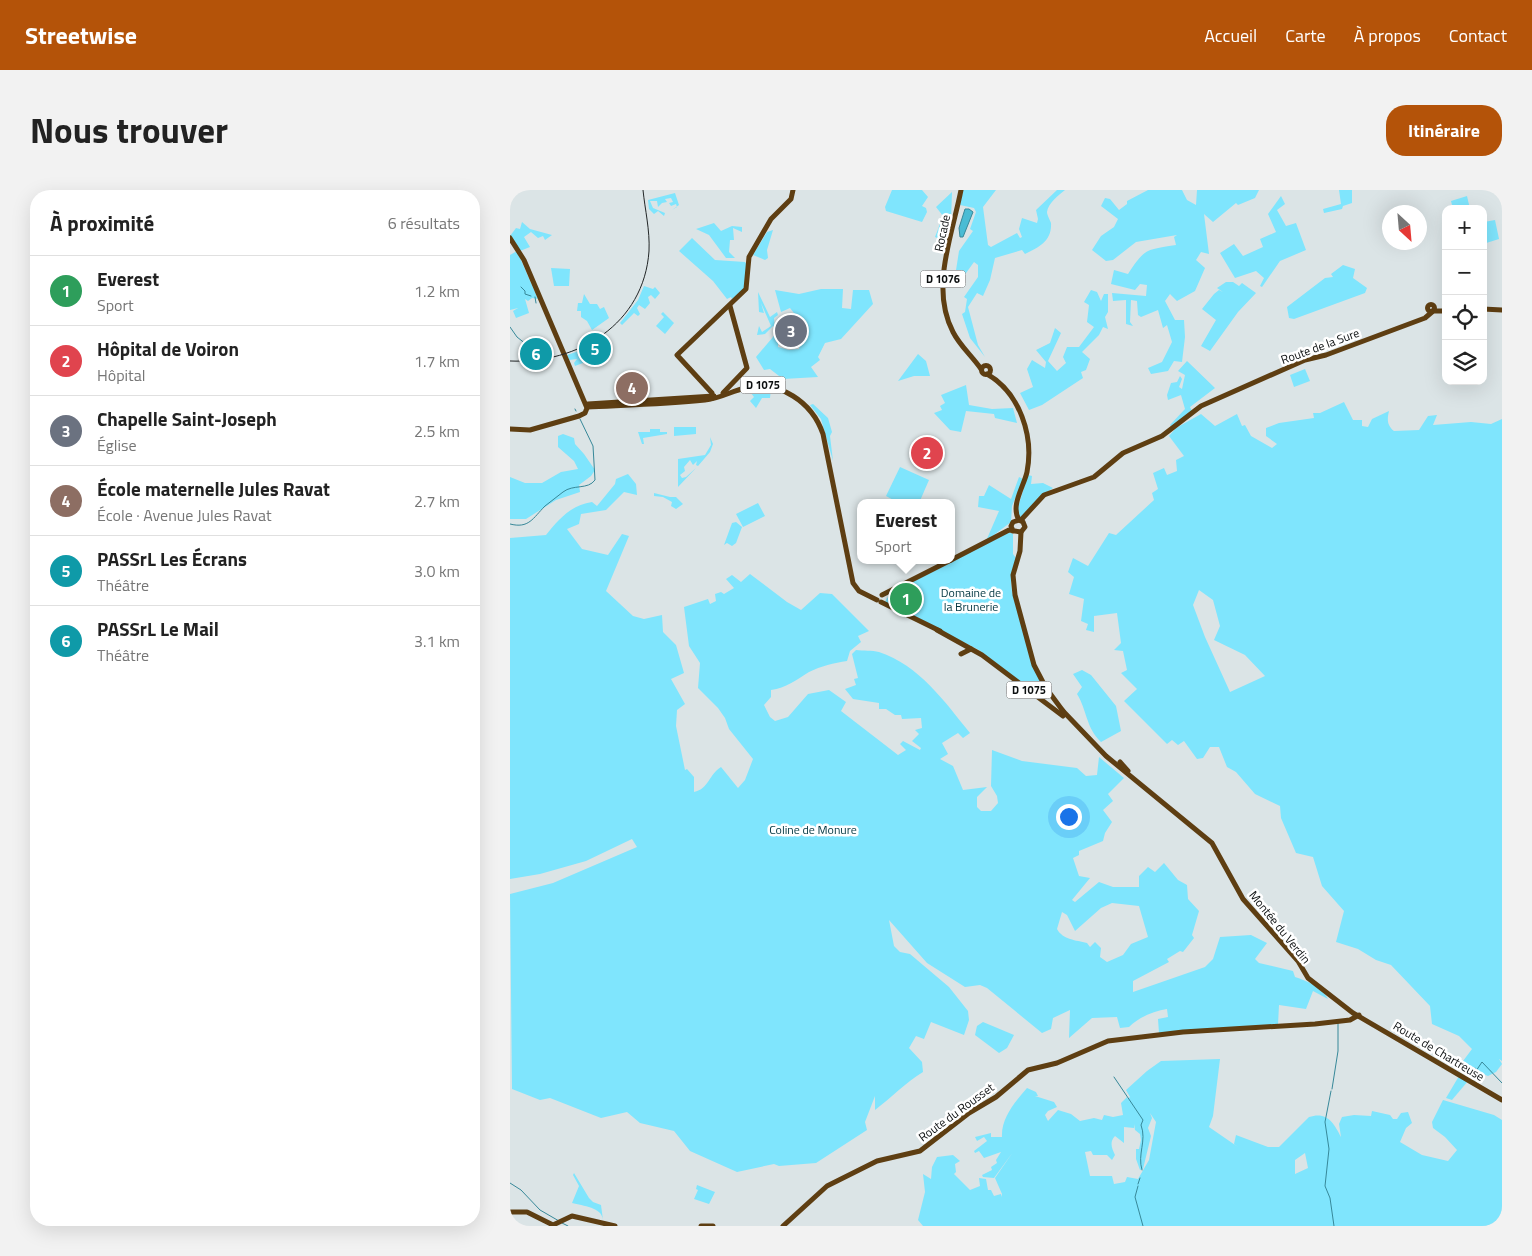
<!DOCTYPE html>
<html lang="fr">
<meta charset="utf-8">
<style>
:root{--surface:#fff;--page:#f2f2f2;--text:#222;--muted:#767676;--line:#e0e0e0;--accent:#b45309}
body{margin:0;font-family:"Titillium Web",sans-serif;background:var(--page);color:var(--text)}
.controls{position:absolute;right:15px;top:15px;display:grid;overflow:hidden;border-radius:10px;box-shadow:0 5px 20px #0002}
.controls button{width:45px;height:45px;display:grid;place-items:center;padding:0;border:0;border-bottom:1px solid var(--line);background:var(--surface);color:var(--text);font:25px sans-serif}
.compass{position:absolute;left:872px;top:15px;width:45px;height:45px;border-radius:50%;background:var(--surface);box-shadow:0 5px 20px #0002;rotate:154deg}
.you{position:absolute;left:558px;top:626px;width:18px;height:18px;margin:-12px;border:4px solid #fff;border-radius:50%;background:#1a73e8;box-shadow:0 0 0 8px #1a73e833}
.badge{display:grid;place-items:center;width:32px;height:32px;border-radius:50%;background:var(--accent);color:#fff;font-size:16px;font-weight:700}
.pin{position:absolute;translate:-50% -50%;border:2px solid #fff;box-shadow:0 1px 5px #0006}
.popup{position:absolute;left:347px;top:309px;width:98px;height:65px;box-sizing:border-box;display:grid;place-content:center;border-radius:10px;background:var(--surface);filter:drop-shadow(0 1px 4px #0005);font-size:16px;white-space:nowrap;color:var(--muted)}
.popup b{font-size:19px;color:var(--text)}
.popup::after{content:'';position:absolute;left:50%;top:100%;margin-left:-10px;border:10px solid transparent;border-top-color:var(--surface)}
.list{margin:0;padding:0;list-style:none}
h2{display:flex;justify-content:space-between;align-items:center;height:65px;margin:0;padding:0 20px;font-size:21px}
h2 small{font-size:16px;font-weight:400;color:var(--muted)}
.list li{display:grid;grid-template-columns:32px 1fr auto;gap:15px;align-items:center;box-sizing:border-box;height:70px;padding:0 20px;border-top:1px solid var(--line)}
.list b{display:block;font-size:19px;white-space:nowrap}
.list p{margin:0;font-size:16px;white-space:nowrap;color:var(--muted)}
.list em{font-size:16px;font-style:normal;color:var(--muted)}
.icon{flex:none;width:28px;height:28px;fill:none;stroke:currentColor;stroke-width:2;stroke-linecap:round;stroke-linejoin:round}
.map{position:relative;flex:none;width:992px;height:1036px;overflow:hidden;border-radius:20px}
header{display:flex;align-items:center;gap:30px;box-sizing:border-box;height:70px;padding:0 25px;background:var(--accent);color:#fff}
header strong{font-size:24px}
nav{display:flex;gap:28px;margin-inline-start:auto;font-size:18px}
.intro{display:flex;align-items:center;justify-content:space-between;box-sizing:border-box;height:120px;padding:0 30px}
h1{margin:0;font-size:35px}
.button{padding:12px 22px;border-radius:20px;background:var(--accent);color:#fff;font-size:18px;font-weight:700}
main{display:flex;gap:30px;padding:0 30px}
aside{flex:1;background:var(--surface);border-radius:20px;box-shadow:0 5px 20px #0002}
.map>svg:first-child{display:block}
</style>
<header>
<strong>Streetwise</strong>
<nav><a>Accueil</a><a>Carte</a><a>À propos</a><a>Contact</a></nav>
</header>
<div class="intro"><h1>Nous trouver</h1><a class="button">Itinéraire</a></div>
<main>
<aside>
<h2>À proximité<small>6 résultats</small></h2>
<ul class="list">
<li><span class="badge" style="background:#2e9e5b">1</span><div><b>Everest</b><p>Sport</p></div><em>1.2 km</em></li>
<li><span class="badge" style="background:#e0444e">2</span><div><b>Hôpital de Voiron</b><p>Hôpital</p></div><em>1.7 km</em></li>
<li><span class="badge" style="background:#6b7280">3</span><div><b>Chapelle Saint-Joseph</b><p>Église</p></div><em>2.5 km</em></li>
<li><span class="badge" style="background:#8d6e63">4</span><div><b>École maternelle Jules Ravat</b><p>École · Avenue Jules Ravat</p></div><em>2.7 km</em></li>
<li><span class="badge" style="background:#0f9aa8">5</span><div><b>PASSrL Les Écrans</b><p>Théâtre</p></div><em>3.0 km</em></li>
<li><span class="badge" style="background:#0f9aa8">6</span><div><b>PASSrL Le Mail</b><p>Théâtre</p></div><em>3.1 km</em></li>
</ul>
</aside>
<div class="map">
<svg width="992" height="1036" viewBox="0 0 992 1036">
<rect width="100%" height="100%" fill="#dbe4e6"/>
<g fill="#7fe5fd" fill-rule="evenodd">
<path d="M382 0H412L418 7 412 16 416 18 417 22 412 32 376 21 375 17Z"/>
<path d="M453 0H486L473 17 478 55 481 57 507 43 510 48 512 47 509 39 512 28 527 33 528 29 526 20 547 0H555C549 5 538 13 537 22 537 25 540 30 541 33 542 51 529 57 515 64L512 60 485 68 480 90 473 106 467 103 458 117 468 155 475 167 460 148 452 124 455 122 457 109 454 107 468 87V75L464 72 451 90 444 93 449 61 463 41 460 39 466 22 464 18 450 15Z"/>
<path d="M638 0H672L677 10 686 15 687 0H749L745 8 728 15 726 13 703 32 694 24 699 64 691 62 686 70 695 78 685 101 667 111 660 104 655 111 665 130H674L675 147 672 172 664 171 658 181 641 184 638 178 652 172 662 152 657 135 653 138 648 120 631 127 628 125 627 111 621 110 620 132 623 136 616 134V110L603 111 602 103 636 106 637 95 630 94 625 100 601 94 604 80 618 84C635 58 636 60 666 55L664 47 667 45 626 52 603 70 596 71 582 60 591 46 604 37 608 29 591 16 595 8 600 9 609 20 617 14V11Z"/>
<path d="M829 0H842V13L833 16 832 19 814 23 813 19 831 14Z"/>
<path d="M442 2 441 31 435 51 425 47 433 26 426 17Z"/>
<path d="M165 3 169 15 162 20 167 17 166 14 161 16 159 13 163 12 161 8 155 9 157 12 152 13 148 17 147 11H140L143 18 155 23 154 26 148 21 144 24 139 19 138 10Z"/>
<path d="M771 6 775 14 767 20 776 36 786 33 796 60 770 71 752 97 750 96 754 88 746 81 725 88 710 63 724 54 733 66 753 57 750 49 766 42 758 24Z"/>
<path d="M957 6 960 19H943L941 11Z"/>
<path d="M985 30 989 49 973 54V47L977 46 974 32Z"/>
<path d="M12 32 20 39 42 45 35 50 33 46 28 48 21 42 14 47 20 57 10 61 0 46 6 38 10 39Z"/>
<path d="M204 33 211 41 222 36 232 37V42L223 38 224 50H220L219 62 225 68H216L199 45 186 39Z"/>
<path d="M263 40 257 60 258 68 255 70 243 65 257 42Z"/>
<path d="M182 48 205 70 235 72 237 75 234 100 222 109 221 107 217 109 203 91 169 61Z"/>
<path d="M7 61 28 109 22 108 18 111 15 109 19 123 6 128 3 121 8 118 0 120V65Z"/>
<path d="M833 75 845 79 843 88 857 98 855 103 784 129 779 128 777 117 815 88 823 87 821 84Z"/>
<path d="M41 78 60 79 59 96H44Z"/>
<path d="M716 92H723L729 96 732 93 746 103 728 122 700 161 691 156 706 130 692 119 704 104 709 100 713 102 707 98Z"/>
<path d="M134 96 143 99 145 97 150 103 145 109 141 105 138 107 140 113 135 119 129 115 127 118 130 124 128 126 124 123 112 135 110 133 128 110Z"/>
<path d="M311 99H333L332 118 341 119 343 100H359L363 114 331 149 315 153 308 167 310 170 301 177 308 187 273 189 260 179 254 180 246 167 268 141V157L279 160 289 159 293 145 287 143V127L280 118 271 122 265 100 289 104Z"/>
<path d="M581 100 587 102 591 111 594 104H598V122L595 127 598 139 593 137 589 145 572 162 580 169 576 180 571 182 573 188 532 215 519 220 510 203 523 197 517 179 522 170 535 178 536 172 526 160 540 153 545 138 551 143 538 171 547 181 556 173 553 167 557 157H569L584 137 577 132 579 115 574 112Z"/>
<path d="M248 102 260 127 267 122 268 125 264 128 265 140 263 136 255 144 247 145 249 136 252 142 261 136 251 113 254 123 249 122Z"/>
<path d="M74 104 80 114H87L90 119 94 117 99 128 82 140 77 131 71 127V121H67L68 113H72Z"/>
<path d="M153 122 164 133 155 144 146 136 154 127 151 124Z"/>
<path d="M72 160 78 171 65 176 64 173 67 169 59 170 57 165Z"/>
<path d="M408 164 416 171 420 186H404L388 191Z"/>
<path d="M677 171 705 198 680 217 682 221 662 238 660 235 675 219 671 205 658 210 657 205 661 193 667 192 670 186 672 189 669 197 672 199 675 185 668 181Z"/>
<path d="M795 179 800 191 784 197 780 185Z"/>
<path d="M456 195 459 215 482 219 503 218 507 233 485 228 484 224 456 221 451 242 440 240 424 223 432 220 430 216 435 213 431 205Z"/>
<path d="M237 198 261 199 260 208H252L246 218 240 211 244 207Z"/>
<path d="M834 212 843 230H852V236L858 237 862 229 879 221C877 230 877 235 884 241L909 240 918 226 927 225 923 235 961 232 981 234 992 229V871L989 869 992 874 986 882 978 886 964 880 953 871 962 859 949 846 922 834 920 816 881 775 866 770 848 759 826 752 834 721 812 696 803 667 786 663 771 628 770 616 745 604 726 582 717 577 709 557H700L693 568 687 569 674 551 668 555 662 550 657 554 614 511 627 499 611 483 617 480 613 461 604 460 611 453 607 423 584 426V442L576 440 578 434 571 431 574 409 559 404 564 387 558 382 563 368 578 376 599 343 606 345 644 310 642 303 648 299 643 283 654 278 657 285 667 281 666 270 674 266 659 246 666 238 691 224 705 236 727 224 732 236 735 235 741 246 762 258 767 254 756 246V238L769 233 804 228 803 223H810ZM689 400 703 410 710 436 704 450 735 465 755 486 720 502 695 447 683 415Z"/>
<path d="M303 214 318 228 322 242 320 246 323 271 311 229 300 215Z"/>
<path d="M164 237H186V244L164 246Z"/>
<path d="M140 239H150V242H157V244L133 248 134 254H132L128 242H140Z"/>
<path d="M53 244 64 248 65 254 74 264 85 280 81 286 69 295 70 302 46 310 16 329H0V287L15 293H32L51 282 68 279 64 271 48 257V246Z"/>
<path d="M200 247 203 254 200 262 188 276 186 275 187 271 183 275 180 270 174 277 175 281 170 285 172 288 176 287 186 278 168 297V269L195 265 201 255Z"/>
<path d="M390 277 419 290 409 313H389L376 306Z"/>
<path d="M118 284 126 294 127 305 114 302 96 320 71 324 69 334 57 339 72 359 98 365 112 344 119 346 96 401 123 426 134 429 152 425 153 442 166 455 174 483 161 489 175 514 167 520 166 536 175 580 177 579 184 587V602C199 599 199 584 211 577L228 598 235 590 243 569 219 539 215 528 208 518 188 498 190 473 179 456 174 417 198 409 200 414 206 411 205 404 211 402 214 404 224 398 216 389 222 385 231 392 240 384 277 412 291 420 310 403 322 404 359 441 348 446 351 452 340 461 337 471C324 473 311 476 299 482 286 490 276 498 261 500V507L254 515 260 527 265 531 278 527 298 504 319 500 336 512 331 521 388 565 396 560 390 554 393 551 410 560 411 558 402 551 409 544 405 540 412 538 411 528 392 529 391 525H385L376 519H369V513L343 509 335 499 346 495 344 489 348 488 342 464 346 460C353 461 362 460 369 462 409 475 435 512 460 543L453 548 448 543 432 553 438 564 430 569 443 576 453 600 477 597 467 607V617L471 621H481L488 613 487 606 481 596 482 560 512 571 567 578 576 586 587 585 589 567 614 588 598 604 603 611 593 620 602 632 595 643 593 651 569 661V665L563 668 569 686 580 688 562 710 565 712 589 692 603 697H629V686L638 677 645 682 654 673 668 690 677 695 678 709 689 721 682 745 684 748 673 762 670 761 657 769 659 772 623 791V802L695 777 703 769 710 747 741 745 757 753 745 769 749 773 783 781 785 787C797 791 812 797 818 809L803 801 796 819 769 815 768 835 649 843 648 829 658 827 657 819C644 821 629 827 619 837L610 838 607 827 582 828 559 848 560 820 543 828 541 839 532 843 477 798 470 795 455 797 417 773 379 730 384 756 390 762 400 764 439 797 458 821 459 830 454 845 421 832 414 849 406 846 399 858 412 872 413 882C395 893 382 907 365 920V906L355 932 357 940 306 973 269 976 264 974 227 982 180 961 164 941 130 933 117 922 91 928 40 908 30 910 2 899 0 704 43 693 127 657 122 649 76 671 30 684 0 689V348L36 345C49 329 61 315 82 312L87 316 105 294 106 289ZM602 713 629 716 638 747 621 754 613 765 597 772 590 767 591 758 585 752 580 757 577 753C566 750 553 750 547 739L552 722 557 725 565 741 591 718Z"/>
<path d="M518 285 522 286 521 294 533 293 543 298 528 308 512 328 508 326V317Z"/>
<path d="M509 287 513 289 502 316 501 332 476 351 489 321 468 317 469 306H474L479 295 501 309Z"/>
<path d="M144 303 160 307H166L173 314 166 319 161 316 162 312 153 307 144 306Z"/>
<path d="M248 313 255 326 233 337 226 324Z"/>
<path d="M226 332 232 337 226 353 222 356 217 353 214 355 222 333Z"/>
<path d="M499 342 503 344V364L506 368 501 392 502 402 521 469 537 505H527L469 460 375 412 377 408 389 399Z"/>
<path d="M572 480 581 485 606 516 611 541 591 552C576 538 577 520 567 504L572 497 563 484Z"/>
<path d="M473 832 504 845 497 858 489 863 465 845 467 836Z"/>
<path d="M710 869 703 926 699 937 728 957 724 954 726 945 758 957H769L799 927C817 921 824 933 831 947L829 934 832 927 844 925 861 926 862 921 880 925 883 929H887L891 923 898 922 902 933 896 938 890 952 912 965 938 971 947 960 935 947 923 938 922 932 933 910 984 925 992 930V1036H413L408 1030 415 1002 413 984 421 989 422 977 427 967 443 965 450 971 445 974 446 982 444 984 460 1000 470 996 469 988 476 989 478 1000H481L484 1006 491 1004V1007L492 1004 485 988 503 962 484 988 473 987 472 985 482 980 481 977 487 973 486 970 491 962 474 968 469 961 465 963 464 961 477 951 474 947 467 951 465 947 481 943V947H492C491 928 505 912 517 898L526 902 528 906H525L544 912 547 917 538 921 535 925 538 931 548 920 561 924 570 931 584 928 592 930 594 925 603 927 613 925 611 913 617 907 618 909 620 907 616 900 637 881 651 871ZM640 923 646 932 639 970 628 989 617 987 615 992 604 994 602 986H580L575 962 581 961 583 965H597L602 970 605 965C602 959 599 952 605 946L614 953V937L624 938V934L625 940 630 944 631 950 629 959H626V969L630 980 633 979 641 946 638 938 642 928ZM795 963 798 978 785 984V970Z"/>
<path d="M949 886 958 891 942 910 936 908Z"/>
<path d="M64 983 79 1008 83 1012 91 1015 93 1030C92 1017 73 1016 62 1013L69 996 63 985Z"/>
<path d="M187 995 205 1002 199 1014 184 1009 188 1000 186 999Z"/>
</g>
<path fill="#4abcd4" stroke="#378899" d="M455 19H459L463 22 453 47H450L449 38Z"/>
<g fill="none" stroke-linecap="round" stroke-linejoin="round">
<g stroke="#378899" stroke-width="1">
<path d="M11 97 15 101V104L21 106"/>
<path d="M25 107 26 113"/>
<path d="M0 137 7 147 36 170"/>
<path d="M65 219 66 221"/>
<path d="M0 334C19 339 23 328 35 316 41 311 47 307 53 302 63 294 78 300 85 290L83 256 70 229"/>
<path d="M965 878 966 881 972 872 992 893"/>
<path d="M604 887 633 930 631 935C637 951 627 964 632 980"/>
<path d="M822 899 828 861V833"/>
<path d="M821 901 815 932 819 959 815 996 820 1008 824 1036"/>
<path d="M0 993 11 1000 30 1020 49 1031"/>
<path d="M628 994 630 988"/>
<path d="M628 996 625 1007 633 1036"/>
<path d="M52 1033 58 1036"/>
</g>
<g stroke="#5e3e12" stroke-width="5">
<path d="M451 0C442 46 420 98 443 142 450 156 462 166 471 179"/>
<path d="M0 48 14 70 77 218 75 223 69 226 20 240 0 239"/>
<circle cx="921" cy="118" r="3.5"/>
<path d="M973 119 992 120"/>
<path d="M922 121H936"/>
<circle cx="476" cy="180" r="4.5"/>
<path d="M477 184C510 203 524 246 517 282 514 296 500 316 509 330"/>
<path d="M213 203 237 178 220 116"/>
<path d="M203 208 202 203 167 165 236 99 239 67 261 29 281 9 283 0"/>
<path d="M78 214 204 206"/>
<path d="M77 217C117 215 156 214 195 210 209 209 222 201 235 198 270 190 302 212 313 244L343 393 349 401 367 410"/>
<path d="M511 330 534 305 584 287 613 263 652 246 691 216 795 170 816 165 915 128 922 122"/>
<path d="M511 342 510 361 503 385 505 405 524 475 536 498 553 521"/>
<path d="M441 370 499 340 511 342 515 337 513 332 509 330 503 332 501 336 503 341"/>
<path d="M372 405 441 370"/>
<path d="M371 412 430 441"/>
<path d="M427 440 472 465 553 526"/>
<path d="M451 464 461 459"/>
<path d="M552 520 596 566 702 653 733 709 788 771 798 788 843 823 992 910"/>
<path d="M610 572 618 581"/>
<path d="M0 1022H17L43 1035 62 1026 105 1036"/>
<path d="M191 1036H203"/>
<path d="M273 1036 317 996 367 971 410 961 459 923 486 907 518 880 547 873 598 851 673 842 805 834 840 830 849 825"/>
</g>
<path stroke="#222627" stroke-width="1" d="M0 171C68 174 134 134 139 61 140 40 135 20 133 0"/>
</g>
<g text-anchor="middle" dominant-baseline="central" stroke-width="5" stroke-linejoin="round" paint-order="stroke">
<g fill="#fff" stroke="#555758" stroke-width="1">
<rect x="410.5" y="80.5" width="45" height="17" rx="4"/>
<rect x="230.5" y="186.5" width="45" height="17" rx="4"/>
<rect x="496.5" y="491.5" width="45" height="17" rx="4"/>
</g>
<g font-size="11" font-weight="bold" fill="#0c0f10">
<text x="433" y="89">D 1076</text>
<text x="253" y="195">D 1075</text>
<text x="519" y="500">D 1075</text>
</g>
<g font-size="12" fill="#0c0f10" stroke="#fff">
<text transform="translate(432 43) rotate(-78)">Rocade</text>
<text transform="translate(810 156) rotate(-20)">Route de la Sure</text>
<text transform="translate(770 737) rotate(51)">Montée du Verdin</text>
<text transform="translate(929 861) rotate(31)">Route de Chartreuse</text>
<text transform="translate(446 922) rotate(-36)">Route du Rousset</text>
</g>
<g font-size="12" fill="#003540" stroke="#fff">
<text x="461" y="402">Domaine de<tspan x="461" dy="14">la Brunerie</tspan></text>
<text x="303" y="639">Coline de Monure</text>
</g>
</g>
</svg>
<div class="controls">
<button>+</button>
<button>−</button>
<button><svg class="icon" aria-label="locate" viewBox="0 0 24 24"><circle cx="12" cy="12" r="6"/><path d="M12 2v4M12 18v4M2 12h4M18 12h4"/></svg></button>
<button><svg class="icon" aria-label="layers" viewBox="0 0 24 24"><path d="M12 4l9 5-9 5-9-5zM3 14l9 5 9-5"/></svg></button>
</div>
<svg class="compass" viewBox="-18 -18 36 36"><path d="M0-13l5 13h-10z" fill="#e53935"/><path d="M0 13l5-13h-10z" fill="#767676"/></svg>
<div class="you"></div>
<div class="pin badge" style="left:396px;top:409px;background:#2e9e5b">1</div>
<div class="popup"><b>Everest</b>Sport</div>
<div class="pin badge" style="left:417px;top:263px;background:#e0444e">2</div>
<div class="pin badge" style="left:281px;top:141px;background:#6b7280">3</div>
<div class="pin badge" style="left:122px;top:198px;background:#8d6e63">4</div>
<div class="pin badge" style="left:85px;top:159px;background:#0f9aa8">5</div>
<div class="pin badge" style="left:26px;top:164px;background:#0f9aa8">6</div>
</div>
</main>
